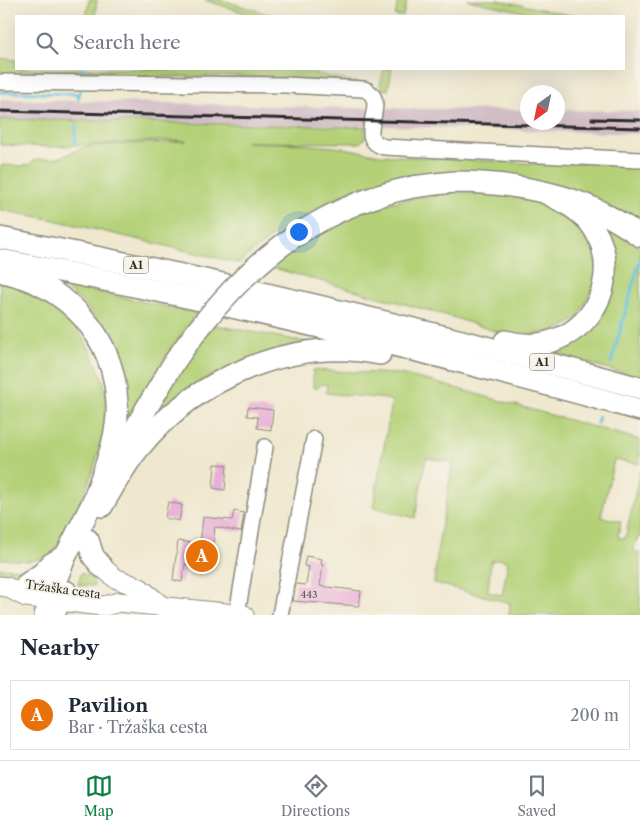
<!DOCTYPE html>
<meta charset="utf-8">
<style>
:root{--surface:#fff;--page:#f2f2f3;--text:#1f2937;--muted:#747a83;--line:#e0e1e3;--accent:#0b8043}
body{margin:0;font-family:"Libre Caslon Text",serif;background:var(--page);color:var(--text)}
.compass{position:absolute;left:520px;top:85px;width:45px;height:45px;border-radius:50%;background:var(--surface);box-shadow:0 5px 20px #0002;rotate:213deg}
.you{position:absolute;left:298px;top:231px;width:18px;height:18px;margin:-12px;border:4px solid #fff;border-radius:50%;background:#1a73e8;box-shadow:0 0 0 8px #1a73e833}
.badge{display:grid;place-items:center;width:32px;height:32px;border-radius:50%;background:var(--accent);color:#fff;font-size:16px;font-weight:700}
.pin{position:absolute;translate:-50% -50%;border:2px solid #fff;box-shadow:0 1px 5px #0006}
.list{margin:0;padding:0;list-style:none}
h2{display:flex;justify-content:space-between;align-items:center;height:65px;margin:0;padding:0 20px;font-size:21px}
h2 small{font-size:16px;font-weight:400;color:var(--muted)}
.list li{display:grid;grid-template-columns:32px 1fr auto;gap:15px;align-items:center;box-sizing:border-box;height:70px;margin:0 10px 10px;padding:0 10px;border:1px solid var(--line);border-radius:0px}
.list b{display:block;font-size:19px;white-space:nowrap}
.list p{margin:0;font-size:16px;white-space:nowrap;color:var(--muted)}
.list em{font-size:16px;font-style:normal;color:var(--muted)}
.icon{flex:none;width:28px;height:28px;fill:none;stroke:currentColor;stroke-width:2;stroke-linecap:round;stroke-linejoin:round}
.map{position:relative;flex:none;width:640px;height:615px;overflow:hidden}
.search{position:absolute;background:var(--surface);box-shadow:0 5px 20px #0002;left:15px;right:15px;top:15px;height:55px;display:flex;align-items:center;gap:12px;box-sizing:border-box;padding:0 18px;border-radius:0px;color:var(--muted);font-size:19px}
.sheet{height:145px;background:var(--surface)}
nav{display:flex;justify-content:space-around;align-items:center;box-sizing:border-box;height:70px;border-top:1px solid var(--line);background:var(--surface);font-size:14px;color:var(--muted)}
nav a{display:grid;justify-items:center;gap:2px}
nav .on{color:var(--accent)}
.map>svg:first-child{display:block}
</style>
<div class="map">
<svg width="640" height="615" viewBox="0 0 640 615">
<rect width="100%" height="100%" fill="#f7f3e8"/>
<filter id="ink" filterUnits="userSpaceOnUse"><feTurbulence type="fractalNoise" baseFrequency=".02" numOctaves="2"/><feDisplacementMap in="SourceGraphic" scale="10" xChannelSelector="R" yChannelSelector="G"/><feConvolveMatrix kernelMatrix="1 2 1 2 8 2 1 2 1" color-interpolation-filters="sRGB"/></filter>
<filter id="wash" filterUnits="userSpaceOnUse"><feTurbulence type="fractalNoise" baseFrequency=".0096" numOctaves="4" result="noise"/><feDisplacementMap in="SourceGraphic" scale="20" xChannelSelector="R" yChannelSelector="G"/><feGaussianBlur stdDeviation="1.12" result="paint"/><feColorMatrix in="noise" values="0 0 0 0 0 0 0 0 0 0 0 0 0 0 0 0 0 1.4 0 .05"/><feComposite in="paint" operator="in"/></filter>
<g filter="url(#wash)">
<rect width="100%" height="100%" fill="#efe8cf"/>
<path fill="#d2bdc7" d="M0 99 355 108 527 110 528 122H558V110L640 111V134L390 126 0 119Z"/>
<g fill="#b4d178" stroke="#707e52" fill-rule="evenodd">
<path d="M89 0H97L95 16H86Z"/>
<path d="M204 0H222L275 16H255Z"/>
<path d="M398 0H407L403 16H395Z"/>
<path d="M467 0H498L574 16H543Z"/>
<path d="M0 58 16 60V69H294L361 83H372L370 88 238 76 0 79Z"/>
<path d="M384 69H392L388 90 383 89 380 85Z"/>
<path d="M0 119 366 127 365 138 360 143 246 142 301 144 344 148 380 155 542 164 568 162 640 167V225L521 179 488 172 412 175 387 180 356 189 312 211 269 239 239 263 50 219 0 210V168L2 165 22 166 30 164 34 160 40 159 58 158 87 146 187 141 169 140 49 147 0 145Z"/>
<path d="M483 190 547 203 563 210 591 237 598 278 577 319 558 330 516 338 452 317 266 266C285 253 304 239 324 228 372 201 429 194 483 190Z"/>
<path d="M596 220 629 238 640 247V378L553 353 552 351 602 306Z"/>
<path d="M0 282C9 284 17 288 25 291 61 305 80 325 95 361 100 372 106 385 106 397 107 450 80 511 51 556L29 561 0 559Z"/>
<path d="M60 284 197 313 163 361 123 435 118 357 103 326 83 303Z"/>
<path d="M209 324 312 343 211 376 186 389 144 427Z"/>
<path d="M313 370 399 374 430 381 640 440V464L614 460 601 517 621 521 618 537 625 539 640 472V537H638L633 551 640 553V615H509L510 603 434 583 438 546 453 462 426 458 415 518 373 507 392 402 387 399 326 393 327 385 322 384 317 388H313ZM500 559 508 562 502 595 488 592 491 561Z"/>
<path d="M0 568 39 570C26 576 15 578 0 577Z"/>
<path d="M81 573C89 575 95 578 94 586L78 585Z"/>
</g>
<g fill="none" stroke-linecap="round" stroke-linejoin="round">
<g stroke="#5ec0dc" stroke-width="3">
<path d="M82 76 83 69"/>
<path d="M0 92 79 94"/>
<path d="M78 99 80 90"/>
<path d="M75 143 76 124"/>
<path d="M611 363 640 259"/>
<path d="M597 423 599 417"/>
</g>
</g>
<g id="blocks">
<g fill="#e8afd6">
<path d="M248 407 273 410 271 430 257 428 258 417 247 416Z"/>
<path d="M215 464 227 465 225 490 213 488Z"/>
<path d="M168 502 182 505 179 521 165 518Z"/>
<path d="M234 511 244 513 241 532 215 527 211 560 203 564 190 559 189 565 185 564 182 582 173 580 178 541 200 544 203 517 232 520Z"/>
<path d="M306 556 322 559 321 564 323 565 320 586 361 591 359 606 293 601 296 584 306 585 309 567 304 566Z"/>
</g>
</g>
</g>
<g filter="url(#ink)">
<use href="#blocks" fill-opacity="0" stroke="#8d8a7d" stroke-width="1"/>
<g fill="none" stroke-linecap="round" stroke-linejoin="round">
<defs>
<g id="minor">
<path d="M0 82 286 85 364 89C393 101 351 139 385 147L640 160"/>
<path d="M237 614 265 447"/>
<path d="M42 615 51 591"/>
<path d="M57 615 68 589"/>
<path d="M280 615 314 439"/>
</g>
<g id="major">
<path d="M102 567 115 578 140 588 162 606"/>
<path d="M0 586 7 587 26 597 94 605 105 606 119 602 244 615"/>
</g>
<g id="highway">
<path d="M413 187C427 185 441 183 455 182 501 182 560 191 601 212 614 219 628 227 640 236"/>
<path d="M0 238C215 279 429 330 640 388"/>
<path d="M0 260C215 299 429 351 640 410"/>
<path d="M3 272C67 286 114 335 117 403 119 435 105 467 95 496"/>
<path d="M505 341C524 346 544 346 562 337 605 317 619 261 590 223 578 209 562 201 546 193"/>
<path d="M119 458 146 409 175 361"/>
<path d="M102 506C114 486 124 466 139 448 195 379 291 336 380 354"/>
<path d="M88 540 93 556 102 567"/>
<path d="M27 584 43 573 51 564 66 555"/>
<path d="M53 587 66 555 101 486"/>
</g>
</defs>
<use href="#minor" stroke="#8d8a7d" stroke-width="18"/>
<use href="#major" stroke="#8d8a7d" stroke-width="21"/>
<use href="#highway" stroke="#8d8a7d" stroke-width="24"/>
<use href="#minor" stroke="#fff" stroke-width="15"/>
<use href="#major" stroke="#fff" stroke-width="19"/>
<use href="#highway" stroke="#fff" stroke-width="21"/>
<g stroke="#2b2b2b" stroke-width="3">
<path d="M0 111 640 128"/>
<path d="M592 119 640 120"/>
</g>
<defs>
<path id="highway-bridge" d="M175 361C236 273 306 209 413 187"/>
</defs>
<use href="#highway-bridge" stroke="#8d8a7d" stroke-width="24" stroke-linecap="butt"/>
<use href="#highway-bridge" stroke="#fff" stroke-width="21"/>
</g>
</g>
<g text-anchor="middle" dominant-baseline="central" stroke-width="4" stroke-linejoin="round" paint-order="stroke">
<g font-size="10" fill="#5a4c56">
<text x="309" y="594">443</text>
</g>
<g fill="#f7f3e8" stroke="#686764" stroke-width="1">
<rect x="123.5" y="256.5" width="25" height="17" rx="4"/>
<rect x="529.5" y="353.5" width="25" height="17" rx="4"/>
</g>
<g font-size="11" font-weight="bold" fill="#2b2b2b">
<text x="136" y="265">A1</text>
<text x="542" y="362">A1</text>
</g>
<g font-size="12" fill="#2b2b2b" stroke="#f7f3e8">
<text transform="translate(63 589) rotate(8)">Tržaška cesta</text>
</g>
</g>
</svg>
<svg class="compass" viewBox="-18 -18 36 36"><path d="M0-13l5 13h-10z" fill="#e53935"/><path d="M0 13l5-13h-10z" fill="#747a83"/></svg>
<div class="you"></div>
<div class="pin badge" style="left:202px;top:556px;background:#e8710a">A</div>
<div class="search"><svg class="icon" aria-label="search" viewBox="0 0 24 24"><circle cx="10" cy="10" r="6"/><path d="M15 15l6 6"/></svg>Search here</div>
</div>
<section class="sheet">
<h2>Nearby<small></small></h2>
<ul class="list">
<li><span class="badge" style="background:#e8710a">A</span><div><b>Pavilion</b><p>Bar · Tržaška cesta</p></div><em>200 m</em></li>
</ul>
</section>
<nav>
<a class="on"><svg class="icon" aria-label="map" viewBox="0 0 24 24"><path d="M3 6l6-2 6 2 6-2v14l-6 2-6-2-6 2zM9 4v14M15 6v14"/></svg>Map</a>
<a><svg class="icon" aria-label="directions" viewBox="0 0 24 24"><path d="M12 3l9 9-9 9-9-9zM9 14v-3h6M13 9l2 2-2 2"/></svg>Directions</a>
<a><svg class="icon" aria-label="saved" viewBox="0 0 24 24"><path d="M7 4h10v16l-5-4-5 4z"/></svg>Saved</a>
</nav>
